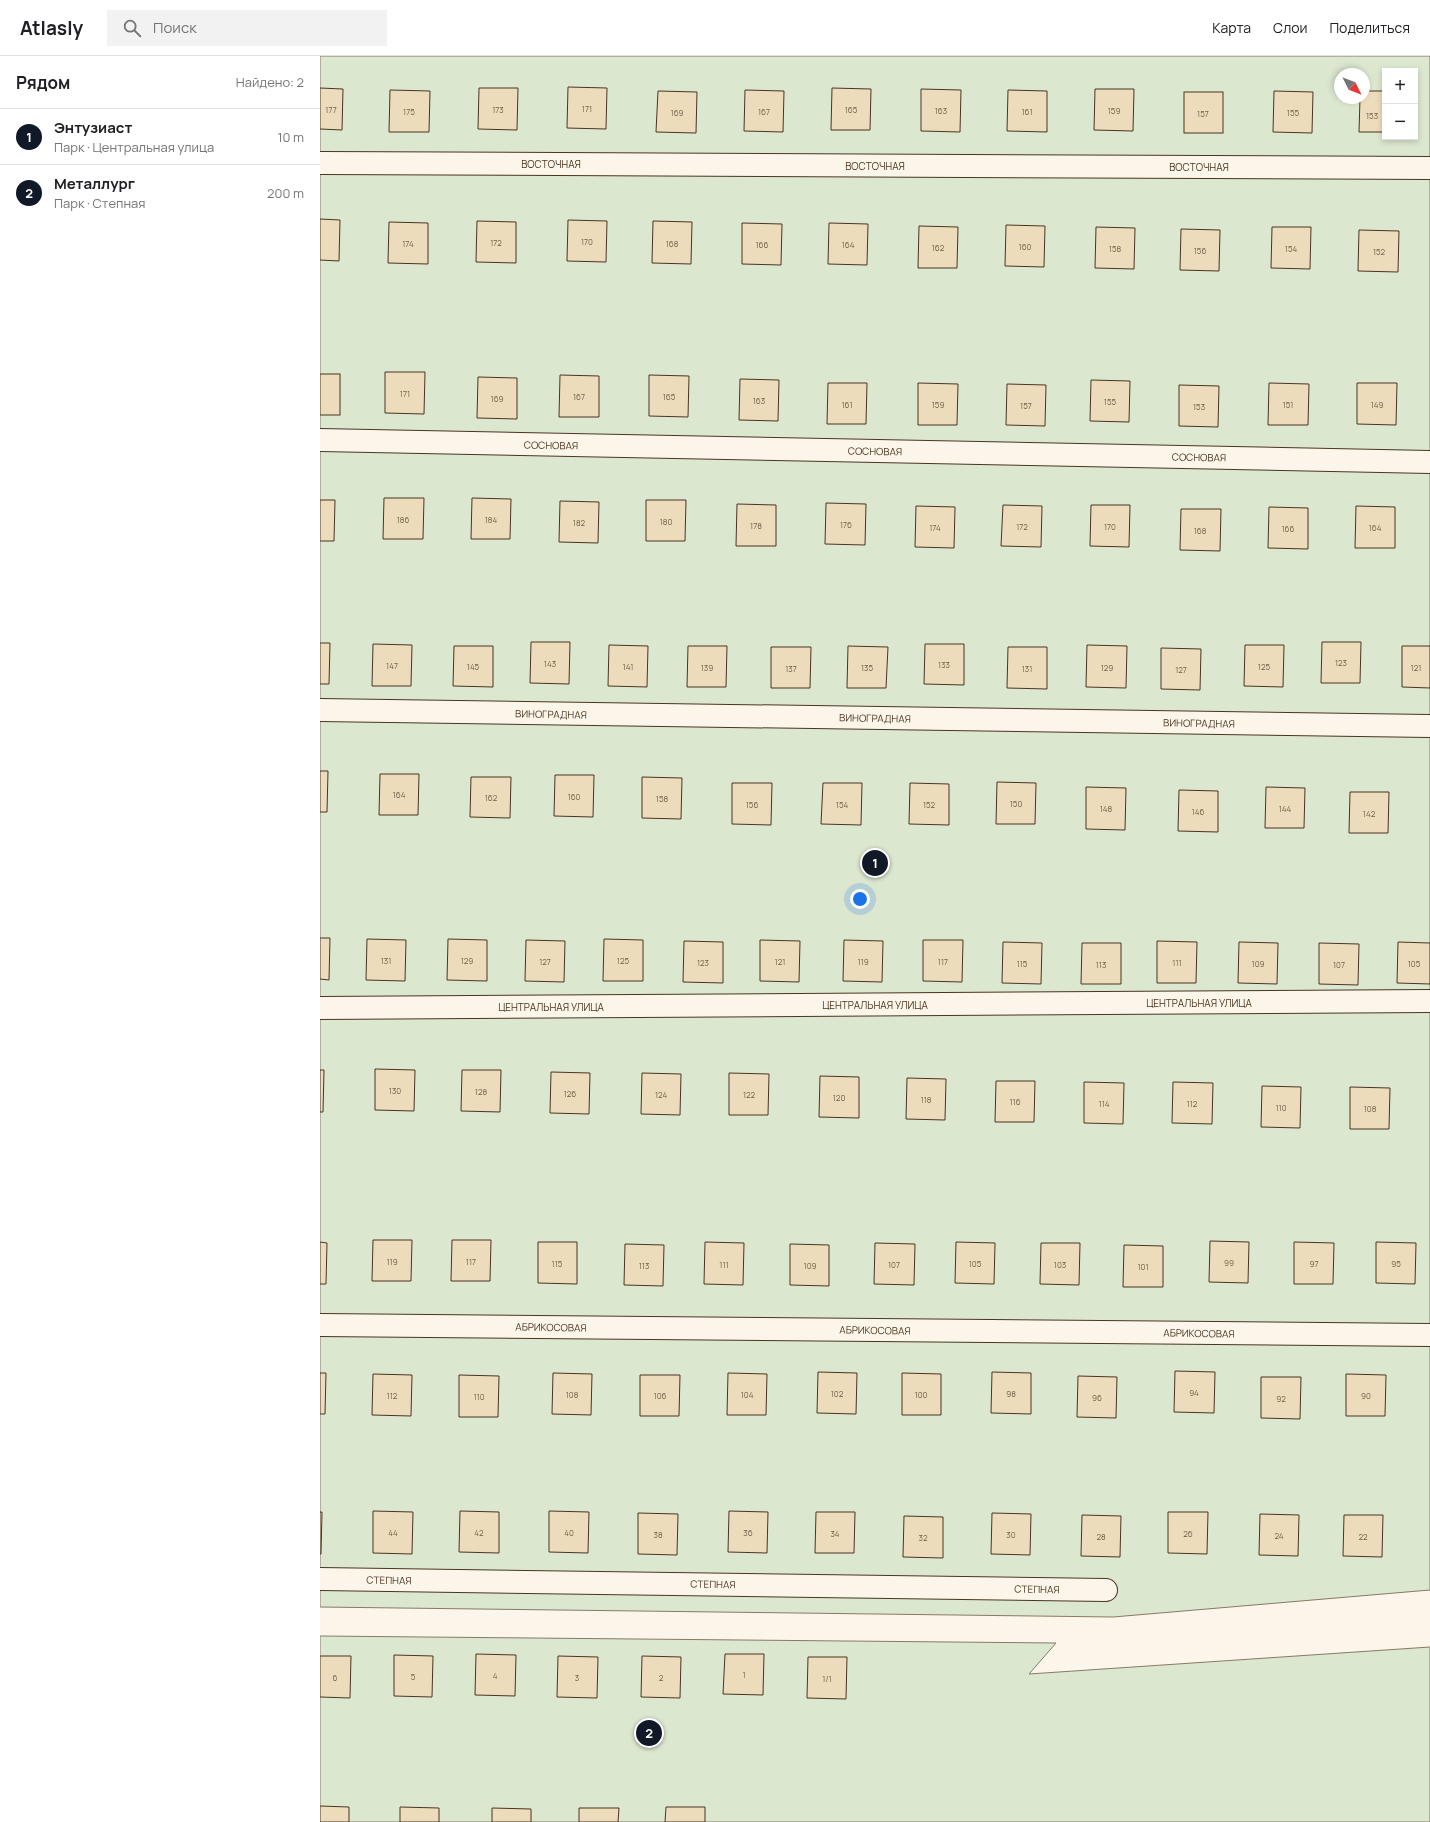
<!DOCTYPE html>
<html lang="ru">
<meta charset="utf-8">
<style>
:root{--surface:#fff;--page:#f2f2f2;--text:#202124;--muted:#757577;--line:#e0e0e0;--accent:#111827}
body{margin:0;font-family:Manrope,sans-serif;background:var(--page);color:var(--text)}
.controls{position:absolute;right:12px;top:12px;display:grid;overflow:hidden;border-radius:0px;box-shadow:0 2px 6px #0003}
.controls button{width:36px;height:36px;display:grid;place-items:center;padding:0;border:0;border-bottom:1px solid var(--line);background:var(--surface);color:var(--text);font:20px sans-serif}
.compass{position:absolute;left:1014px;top:12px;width:36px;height:36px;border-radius:50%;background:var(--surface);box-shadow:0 2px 6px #0003;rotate:132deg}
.you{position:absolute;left:540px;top:843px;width:14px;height:14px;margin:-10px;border:3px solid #fff;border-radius:50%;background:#1a73e8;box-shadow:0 0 0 6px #1a73e833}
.badge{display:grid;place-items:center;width:26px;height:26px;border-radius:50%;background:var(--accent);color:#fff;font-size:13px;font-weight:700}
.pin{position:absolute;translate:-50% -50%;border:2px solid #fff;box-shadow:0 1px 4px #0006}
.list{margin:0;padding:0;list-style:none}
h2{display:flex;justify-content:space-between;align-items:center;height:52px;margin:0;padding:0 16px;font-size:17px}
h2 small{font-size:13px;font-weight:400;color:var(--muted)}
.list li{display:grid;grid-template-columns:26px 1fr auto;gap:12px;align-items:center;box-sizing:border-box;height:56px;padding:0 16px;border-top:1px solid var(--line)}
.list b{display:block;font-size:15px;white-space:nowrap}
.list p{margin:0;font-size:13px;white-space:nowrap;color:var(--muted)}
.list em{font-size:13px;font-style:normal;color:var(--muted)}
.icon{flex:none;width:22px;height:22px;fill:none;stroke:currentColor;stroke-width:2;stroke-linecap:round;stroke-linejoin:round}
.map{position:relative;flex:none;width:1110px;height:1766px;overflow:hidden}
header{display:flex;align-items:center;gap:24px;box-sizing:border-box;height:56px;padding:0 20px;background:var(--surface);border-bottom:1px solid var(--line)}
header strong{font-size:19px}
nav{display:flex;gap:22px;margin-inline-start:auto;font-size:14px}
.search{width:280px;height:36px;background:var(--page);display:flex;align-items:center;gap:10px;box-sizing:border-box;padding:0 14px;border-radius:0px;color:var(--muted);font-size:15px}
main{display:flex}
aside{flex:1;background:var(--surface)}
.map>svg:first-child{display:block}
</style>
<header>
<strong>Atlasly</strong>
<div class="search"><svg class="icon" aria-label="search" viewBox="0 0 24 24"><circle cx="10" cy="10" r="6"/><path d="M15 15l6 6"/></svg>Поиск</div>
<nav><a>Карта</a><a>Слои</a><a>Поделиться</a></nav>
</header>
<main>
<aside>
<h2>Рядом<small>Найдено: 2</small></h2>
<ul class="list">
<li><span class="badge">1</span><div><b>Энтузиаст</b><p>Парк · Центральная улица</p></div><em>10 m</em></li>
<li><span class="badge">2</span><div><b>Металлург</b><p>Парк · Степная</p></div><em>200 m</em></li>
</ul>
</aside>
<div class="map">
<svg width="1110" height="1766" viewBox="0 0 1110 1766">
<rect width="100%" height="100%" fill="#fbf6e9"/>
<g fill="#dce7d0" stroke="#887966" fill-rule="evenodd">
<path d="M0 0H1110V1534L793 1561 0 1551ZM1065 15H1095V81H1065ZM1020 18H1044V42H1020Z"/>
<path d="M0 1580 736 1587 709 1618 1110 1591V1766H0Z"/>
</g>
<g fill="#ecdcbc" stroke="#4a3520">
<path d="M248 31 287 32 286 73 247 72Z"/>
<path d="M0 32 23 33 22 74 0 73Z"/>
<path d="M159 32H198L197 74 158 73Z"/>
<path d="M512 32 551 33 550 74H511Z"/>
<path d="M601 33 641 34 640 76 601 75Z"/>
<path d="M775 33H814L813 75 774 74Z"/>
<path d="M70 34 110 35 109 76H69Z"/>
<path d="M425 34 464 35 463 76 424 75Z"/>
<path d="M688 34 727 35V76L687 75Z"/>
<path d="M338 35 377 36 376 77 336 76Z"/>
<path d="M954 35 993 36 992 77 953 76Z"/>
<path d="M1044 35H1065V76H1039L1040 42H1044Z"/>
<rect x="864" y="36" width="39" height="41"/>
<path d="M0 163 20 164 19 205 0 204Z"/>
<path d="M248 164 287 165 286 206 247 205Z"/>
<path d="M157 165 196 166V207L156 206Z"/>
<path d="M333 165 372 166 371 208 332 207Z"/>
<path d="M69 166 108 167V208L68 207Z"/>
<path d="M422 167 462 168 461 209 422 208Z"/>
<path d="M509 167 548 168 547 209 508 208Z"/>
<path d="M686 169 725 170 724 211 685 210Z"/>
<path d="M599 170 638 171 637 212H598Z"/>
<path d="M776 171 815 172 814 213 775 212Z"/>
<path d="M952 171H991L990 213 951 212Z"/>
<path d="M861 173 900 174 899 215 860 214Z"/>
<path d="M1039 174 1079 175 1078 216 1038 215Z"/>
<path d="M65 316H105L104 358 65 357Z"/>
<rect x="0" y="318" width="20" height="41"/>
<path d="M240 319 279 320V361H239Z"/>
<path d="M329 319 369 320 368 361 329 360Z"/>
<path d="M158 321 197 322V363L157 362Z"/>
<path d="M420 323 459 324 458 365 419 364Z"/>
<path d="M771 324 810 325 809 366 770 365Z"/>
<path d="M508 327H547L546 368H507Z"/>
<path d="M598 327 638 328 637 369H598Z"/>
<path d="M949 327 989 328 988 369H948Z"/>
<path d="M1037 327H1077L1076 369 1037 368Z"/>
<path d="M687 328 726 329 725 370 686 369Z"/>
<path d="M859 329 899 330 898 371 859 370Z"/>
<path d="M64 442H104L103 483H63Z"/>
<path d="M152 442 191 443 190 483H151Z"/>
<path d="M0 444H15L14 485H0Z"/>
<path d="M326 444H366L365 485H326Z"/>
<path d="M240 445 279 446 278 487 239 486Z"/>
<path d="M506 447 546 448 545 489 505 488Z"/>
<path d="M417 448 456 449V490H416Z"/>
<path d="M683 449 722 450 721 491 681 490Z"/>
<path d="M771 449H810L809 491 770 490Z"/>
<path d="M596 450 635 451 634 492 595 491Z"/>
<path d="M1036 450 1075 451V492H1035Z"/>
<path d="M949 451 988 452V493L948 492Z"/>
<path d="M861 453H901L900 495 860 494Z"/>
<path d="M211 586H250L249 628 210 627Z"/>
<path d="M1002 586H1041L1040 627H1001Z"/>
<path d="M0 587H10L9 628H0Z"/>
<path d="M53 588 92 589 91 630H52Z"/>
<path d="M605 588H644V629L604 628Z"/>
<path d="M289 589 328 590 327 631 288 630Z"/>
<path d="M767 589 807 590 806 632 766 631Z"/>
<path d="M925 589H964L963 631 924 630Z"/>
<path d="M134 590H173V631L133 630Z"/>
<path d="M368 590H407L406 631H367Z"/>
<path d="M528 590 568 591 566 632H527Z"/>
<path d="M1082 590H1110V632L1082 631Z"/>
<path d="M451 591H491L490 632H451Z"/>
<path d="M688 591H727V633L687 632Z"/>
<path d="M841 592 881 593 880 634 841 633Z"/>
<path d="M0 715H8L7 756H0Z"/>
<path d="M60 718H99L98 759H59Z"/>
<path d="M235 719H274L273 761 234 760Z"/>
<path d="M151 721H191L190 762 150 761Z"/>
<path d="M322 721 362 722 361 763 322 762Z"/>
<path d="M677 726 716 727 715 768H676Z"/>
<path d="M412 727H452L451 769 412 768Z"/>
<path d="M503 727H542L541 769 501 768Z"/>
<path d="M590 727 629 728V769L589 768Z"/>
<path d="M766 731 806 732 805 774 766 773Z"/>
<path d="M946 731 985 732 984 772H945Z"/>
<path d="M859 734 898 735V776L858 775Z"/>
<path d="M1030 736H1069L1068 777H1029Z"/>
<path d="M0 882H10L9 924 0 923Z"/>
<path d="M47 883 86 884 85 925 46 924Z"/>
<path d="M128 883 167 884V925L127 924Z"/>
<path d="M284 883 323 884V925H283Z"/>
<path d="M206 884 245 885 244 926 205 925Z"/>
<path d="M440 884 480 885 479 926 440 925Z"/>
<path d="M524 884 563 885 562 926 523 925Z"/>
<path d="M603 884H643L642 926 603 925Z"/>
<path d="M364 885 403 886V927L363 926Z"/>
<path d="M837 885 877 886 876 927H837Z"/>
<path d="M683 886 722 887 721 928 682 927Z"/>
<path d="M919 886 958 887 957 928 918 927Z"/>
<path d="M1078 886 1110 887V928L1077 927Z"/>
<path d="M762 887H801V928H761Z"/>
<path d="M999 887 1039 888 1038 929 999 928Z"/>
<path d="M55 1013 95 1014 94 1055 55 1054Z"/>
<path d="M0 1014H4L3 1056H0Z"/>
<path d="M142 1014H181L180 1056 141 1055Z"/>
<path d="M231 1016 270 1017 269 1058 230 1057Z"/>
<path d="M322 1017 361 1018 360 1059 321 1058Z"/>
<path d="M409 1017 449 1018 448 1059H409Z"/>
<path d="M500 1020 539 1021V1062L499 1061Z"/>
<path d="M587 1022 626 1023 625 1064 586 1063Z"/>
<path d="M676 1025H715L714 1066H675Z"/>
<path d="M764 1026 804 1027 803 1068 764 1067Z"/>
<path d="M853 1026 893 1027 892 1068 852 1067Z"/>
<path d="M942 1030 981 1031 980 1072 941 1071Z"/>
<path d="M1030 1031 1070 1032 1069 1073H1030Z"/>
<path d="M53 1184H92L91 1225H52Z"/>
<path d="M132 1184H171L170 1225H131Z"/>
<path d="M890 1185 929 1186 928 1227 889 1226Z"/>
<path d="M0 1186 7 1187 6 1228H0Z"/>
<path d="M218 1186H257V1228L218 1227Z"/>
<path d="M385 1186 424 1187 423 1229 384 1228Z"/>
<path d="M636 1186 675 1187 674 1228 635 1227Z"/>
<path d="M974 1186 1014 1187 1013 1228H974Z"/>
<path d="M1056 1186 1096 1187 1095 1228 1056 1227Z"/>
<path d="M555 1187 595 1188 594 1229 554 1228Z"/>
<path d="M721 1187H760L759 1229 720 1228Z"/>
<path d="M305 1188 344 1189 343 1230 304 1229Z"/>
<path d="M470 1188 509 1189V1230L470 1229Z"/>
<path d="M804 1189 843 1190V1231H803Z"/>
<path d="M855 1315 895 1316 894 1357 854 1356Z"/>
<path d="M498 1316 537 1317 536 1358 497 1357Z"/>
<path d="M672 1316 711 1317V1358L671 1357Z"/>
<path d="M0 1317H6L5 1358H0Z"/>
<path d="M233 1317 272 1318 271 1359 232 1358Z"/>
<path d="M408 1317 447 1318 446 1359H407Z"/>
<path d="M582 1317 621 1318V1359H582Z"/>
<path d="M53 1318 92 1319 91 1360 52 1359Z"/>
<path d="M1026 1318 1066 1319 1065 1360H1026Z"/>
<path d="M139 1319 179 1320 178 1361H139Z"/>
<path d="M320 1319H360L359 1360H320Z"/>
<path d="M758 1320 797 1321 796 1362 757 1361Z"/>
<path d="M941 1321H981L980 1363 941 1362Z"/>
<path d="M53 1455 93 1456 92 1498 53 1497Z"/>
<path d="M140 1455 179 1456V1497L139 1496Z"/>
<path d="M229 1455 269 1456 268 1497 229 1496Z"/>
<path d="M409 1455 448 1456 447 1497 408 1496Z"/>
<path d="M0 1456H2L1 1498H0Z"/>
<path d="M496 1456H535L534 1497H495Z"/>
<path d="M848 1456H888L887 1498 848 1497Z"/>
<path d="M318 1457 358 1458 357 1499 318 1498Z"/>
<path d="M672 1457 711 1458 710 1499 671 1498Z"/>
<path d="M940 1458 979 1459 978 1500 939 1499Z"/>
<path d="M762 1459 801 1460 800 1501 761 1500Z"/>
<path d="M1024 1459H1063L1062 1501 1023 1500Z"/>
<path d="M584 1460 623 1461V1502L583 1501Z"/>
<path d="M156 1598 196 1599 195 1640 155 1639Z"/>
<path d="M405 1598H444L443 1639 403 1638Z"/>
<path d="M74 1599 113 1600 112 1641 74 1640Z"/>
<path d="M0 1600H31L30 1642 0 1641Z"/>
<path d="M238 1600 278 1601 277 1642 237 1641Z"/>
<path d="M322 1600 361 1601 360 1642 321 1641Z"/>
<path d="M488 1601H527L526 1643 487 1642Z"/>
<path d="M0 1750 29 1751V1766H0Z"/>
<path d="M80 1751 119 1752V1766H80Z"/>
<path d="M346 1751H385V1766H345Z"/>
<path d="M172 1752 211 1753V1766H172Z"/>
<path d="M259 1752H299L298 1766H259Z"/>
</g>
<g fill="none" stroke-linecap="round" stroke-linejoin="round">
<defs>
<g id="minor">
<path d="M0 107 1110 112"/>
<path d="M0 384 1110 406"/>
<path d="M0 654 1110 670"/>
<path d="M0 952 1110 945"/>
<path d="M0 1269 1110 1279"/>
<path d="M0 1523 786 1534"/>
</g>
</defs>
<use href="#minor" stroke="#4a3520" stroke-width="24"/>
<use href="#minor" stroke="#fbf6e9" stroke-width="22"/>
</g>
<g text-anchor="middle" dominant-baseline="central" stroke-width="3" stroke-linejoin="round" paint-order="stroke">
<g font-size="8" fill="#725f47">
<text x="267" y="52">171</text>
<text x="11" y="53">177</text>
<text x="178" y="53">173</text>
<text x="531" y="53">165</text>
<text x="621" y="54">163</text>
<text x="794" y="54">159</text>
<text x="89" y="55">175</text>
<text x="444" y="55">167</text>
<text x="707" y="55">161</text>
<text x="357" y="56">169</text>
<text x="973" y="56">155</text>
<text x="883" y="57">157</text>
<text x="1052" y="59">153</text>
<text x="267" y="185">170</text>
<text x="176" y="186">172</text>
<text x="88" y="187">174</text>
<text x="352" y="187">168</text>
<text x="442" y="188">166</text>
<text x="528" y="188">164</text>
<text x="705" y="190">160</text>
<text x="618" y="191">162</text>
<text x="795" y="192">158</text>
<text x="971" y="192">154</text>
<text x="880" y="194">156</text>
<text x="1059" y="195">152</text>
<text x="85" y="337">171</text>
<text x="259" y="340">167</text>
<text x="349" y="340">165</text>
<text x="177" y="342">169</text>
<text x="439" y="344">163</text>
<text x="790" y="345">155</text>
<text x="527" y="348">161</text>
<text x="618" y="348">159</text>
<text x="968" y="348">151</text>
<text x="1057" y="348">149</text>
<text x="706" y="349">157</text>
<text x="879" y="350">153</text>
<text x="83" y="463">186</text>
<text x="171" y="463">184</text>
<text x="346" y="465">180</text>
<text x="259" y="466">182</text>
<text x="526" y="468">176</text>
<text x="436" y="469">178</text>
<text x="702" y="470">172</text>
<text x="790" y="470">170</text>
<text x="615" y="471">174</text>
<text x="1055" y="471">164</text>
<text x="968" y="472">166</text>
<text x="880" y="474">168</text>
<text x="1021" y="606">123</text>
<text x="230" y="607">143</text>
<text x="624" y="608">133</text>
<text x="72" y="609">147</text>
<text x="153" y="610">145</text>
<text x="308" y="610">141</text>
<text x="944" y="610">125</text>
<text x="387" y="611">139</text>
<text x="547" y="611">135</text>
<text x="787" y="611">129</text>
<text x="1096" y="611">121</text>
<text x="471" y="612">137</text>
<text x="707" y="612">131</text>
<text x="861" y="613">127</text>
<text x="79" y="738">164</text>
<text x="254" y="740">160</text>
<text x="171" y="741">162</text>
<text x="342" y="742">158</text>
<text x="696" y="747">150</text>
<text x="432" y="748">156</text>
<text x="522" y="748">154</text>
<text x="609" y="748">152</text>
<text x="786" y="752">148</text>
<text x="965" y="752">144</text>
<text x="878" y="755">146</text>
<text x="1049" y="757">142</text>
<text x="66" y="904">131</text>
<text x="147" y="904">129</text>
<text x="303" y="904">125</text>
<text x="225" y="905">127</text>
<text x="460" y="905">121</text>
<text x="543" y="905">119</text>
<text x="623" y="905">117</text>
<text x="383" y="906">123</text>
<text x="857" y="906">111</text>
<text x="702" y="907">115</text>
<text x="938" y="907">109</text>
<text x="1094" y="907">105</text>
<text x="781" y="908">113</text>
<text x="1019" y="908">107</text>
<text x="75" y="1034">130</text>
<text x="161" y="1035">128</text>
<text x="250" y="1037">126</text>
<text x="341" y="1038">124</text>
<text x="429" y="1038">122</text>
<text x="519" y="1041">120</text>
<text x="606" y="1043">118</text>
<text x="695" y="1045">116</text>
<text x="784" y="1047">114</text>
<text x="872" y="1047">112</text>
<text x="961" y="1051">110</text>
<text x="1050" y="1052">108</text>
<text x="72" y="1205">119</text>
<text x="151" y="1205">117</text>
<text x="909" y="1206">99</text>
<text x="237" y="1207">115</text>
<text x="655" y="1207">105</text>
<text x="994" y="1207">97</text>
<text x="1076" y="1207">95</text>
<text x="404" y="1208">111</text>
<text x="574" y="1208">107</text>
<text x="740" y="1208">103</text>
<text x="324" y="1209">113</text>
<text x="490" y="1209">109</text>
<text x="823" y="1210">101</text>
<text x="874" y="1336">94</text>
<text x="517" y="1337">102</text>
<text x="691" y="1337">98</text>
<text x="252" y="1338">108</text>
<text x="427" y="1338">104</text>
<text x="601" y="1338">100</text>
<text x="72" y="1339">112</text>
<text x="340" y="1339">106</text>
<text x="1046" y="1339">90</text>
<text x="159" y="1340">110</text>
<text x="777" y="1341">96</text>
<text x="961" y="1342">92</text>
<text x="73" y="1476">44</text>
<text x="159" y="1476">42</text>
<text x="249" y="1476">40</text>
<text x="428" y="1476">36</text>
<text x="515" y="1477">34</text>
<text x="868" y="1477">26</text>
<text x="338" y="1478">38</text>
<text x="691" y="1478">30</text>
<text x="959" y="1479">24</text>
<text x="781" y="1480">28</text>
<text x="1043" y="1480">22</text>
<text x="603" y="1481">32</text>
<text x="424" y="1618">1</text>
<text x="175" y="1619">4</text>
<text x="93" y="1620">5</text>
<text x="15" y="1621">6</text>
<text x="257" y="1621">3</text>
<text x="341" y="1621">2</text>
<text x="507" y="1622">1/1</text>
</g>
<g font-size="10" fill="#4a3520" stroke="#fbf6e9">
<text x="231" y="108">ВОСТОЧНАЯ</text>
<text x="555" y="110">ВОСТОЧНАЯ</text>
<text x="879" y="111">ВОСТОЧНАЯ</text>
<text transform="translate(231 389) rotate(1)">СОСНОВАЯ</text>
<text transform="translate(555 395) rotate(1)">СОСНОВАЯ</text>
<text transform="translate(879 401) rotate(1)">СОСНОВАЯ</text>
<text transform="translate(231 658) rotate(1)">ВИНОГРАДНАЯ</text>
<text transform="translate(555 662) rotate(1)">ВИНОГРАДНАЯ</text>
<text transform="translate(879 667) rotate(1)">ВИНОГРАДНАЯ</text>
<text x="879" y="947">ЦЕНТРАЛЬНАЯ УЛИЦА</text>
<text x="555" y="949">ЦЕНТРАЛЬНАЯ УЛИЦА</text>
<text x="231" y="951">ЦЕНТРАЛЬНАЯ УЛИЦА</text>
<text transform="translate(231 1271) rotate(1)">АБРИКОСОВАЯ</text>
<text transform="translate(555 1274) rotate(1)">АБРИКОСОВАЯ</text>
<text transform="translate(879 1277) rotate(1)">АБРИКОСОВАЯ</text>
<text transform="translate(69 1524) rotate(1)">СТЕПНАЯ</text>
<text transform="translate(393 1528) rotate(1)">СТЕПНАЯ</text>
<text transform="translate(717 1533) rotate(1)">СТЕПНАЯ</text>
</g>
</g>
</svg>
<div class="controls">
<button>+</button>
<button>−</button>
</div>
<svg class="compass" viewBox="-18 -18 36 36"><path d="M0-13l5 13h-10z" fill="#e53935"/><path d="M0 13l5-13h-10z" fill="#757577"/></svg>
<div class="you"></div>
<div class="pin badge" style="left:555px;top:807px">1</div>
<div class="pin badge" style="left:329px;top:1677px">2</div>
</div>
</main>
